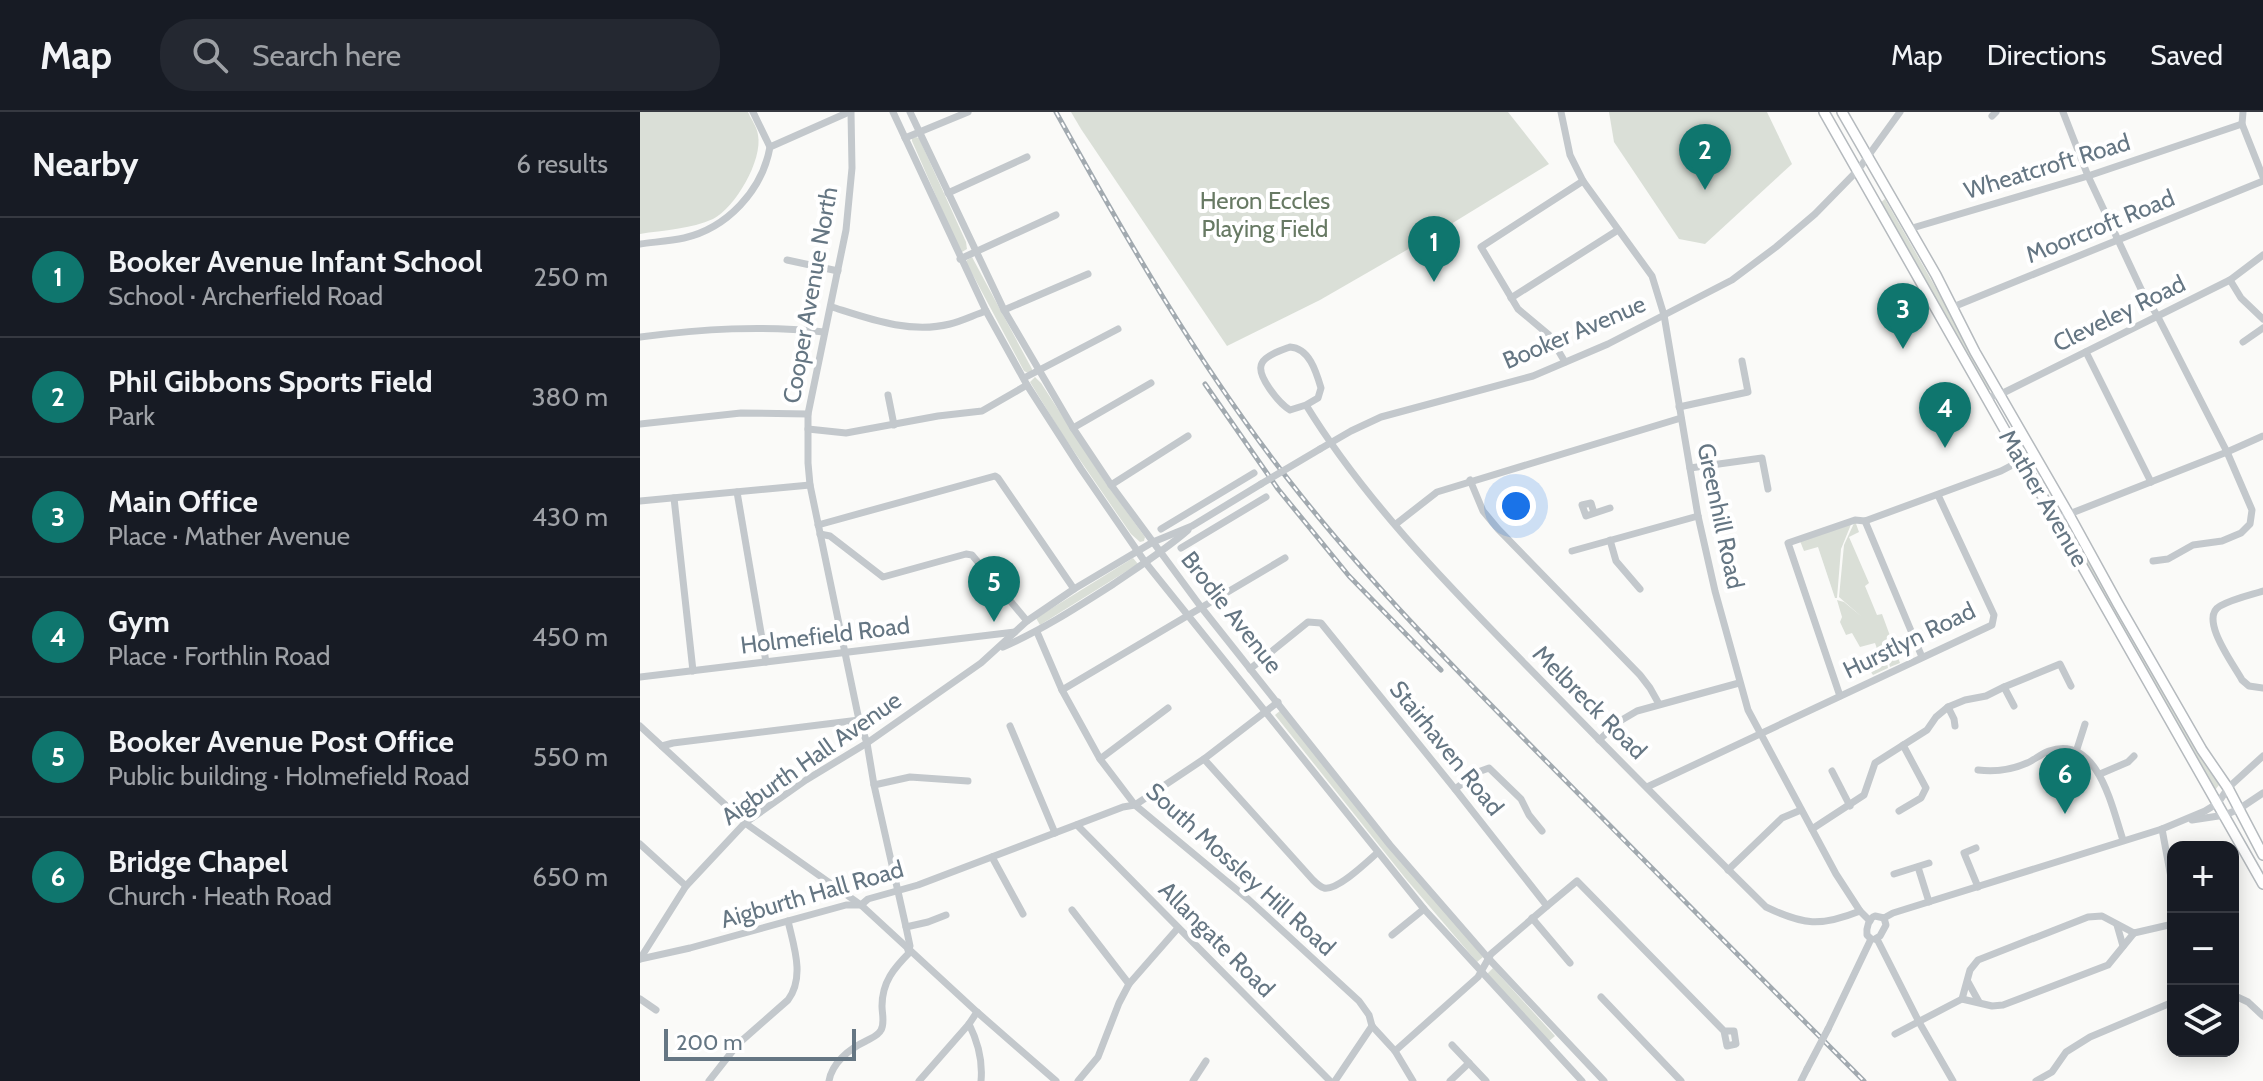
<!DOCTYPE html>
<meta charset="utf-8">
<style>
:root{--surface:#171b24;--page:#242831;--text:#f1f3f6;--muted:#9ea1a6;--line:#363941;--accent:#0f766e}
body{margin:0;font-family:Cabin,sans-serif;background:var(--page);color:var(--text)}
.controls{position:absolute;right:24px;bottom:24px;display:grid;overflow:hidden;border-radius:16px;box-shadow:0 4px 20px #0003}
.controls button{width:72px;height:72px;display:grid;place-items:center;padding:0;border:0;border-bottom:2px solid var(--line);background:var(--surface);color:var(--text);font:40px sans-serif}
.scale{position:absolute;left:24px;bottom:20px;width:192px;box-sizing:border-box;padding-left:8px;border:4px solid #657683;border-top:0;font-size:22px;line-height:28px;white-space:nowrap;color:#657683;-webkit-text-stroke:6px #fff;paint-order:stroke}
.you{position:absolute;left:876px;top:394px;width:28px;height:28px;margin:-20px;border:6px solid #fff;border-radius:50%;background:#1a73e8;box-shadow:0 0 0 12px #1a73e833}
.badge{display:grid;place-items:center;width:52px;height:52px;border-radius:50%;background:var(--accent);color:#fff;font-size:26px;font-weight:700}
.pin{position:absolute;translate:-50% -66px;filter:drop-shadow(0 2px 4px #0008)}
.pin::after{content:'';position:absolute;top:42px;width:28px;height:24px;background:inherit;clip-path:polygon(0 0,100% 0,50% 100%)}
.list{margin:0;padding:0;list-style:none}
h2{display:flex;justify-content:space-between;align-items:center;height:104px;margin:0;padding:0 32px;font-size:34px}
h2 small{font-size:26px;font-weight:400;color:var(--muted)}
.list li{display:grid;grid-template-columns:52px 1fr auto;gap:24px;align-items:center;box-sizing:border-box;height:120px;padding:0 32px;border-top:2px solid var(--line)}
.list b{display:block;font-size:30px;white-space:nowrap}
.list p{margin:0;font-size:26px;white-space:nowrap;color:var(--muted)}
.list em{font-size:26px;font-style:normal;color:var(--muted)}
.icon{flex:none;width:44px;height:44px;fill:none;stroke:currentColor;stroke-width:2;stroke-linecap:round;stroke-linejoin:round}
.map{position:relative;flex:none;width:1623px;height:969px;overflow:hidden}
header{display:flex;align-items:center;gap:48px;box-sizing:border-box;height:112px;padding:0 40px;background:var(--surface);border-bottom:2px solid var(--line)}
header strong{font-size:38px}
nav{display:flex;gap:44px;margin-inline-start:auto;font-size:28px}
.search{width:560px;height:72px;background:var(--page);display:flex;align-items:center;gap:20px;box-sizing:border-box;padding:0 28px;border-radius:32px;color:var(--muted);font-size:30px}
main{display:flex}
aside{flex:1;background:var(--surface)}
.map>svg:first-child{display:block}
</style>
<header>
<strong>Map</strong>
<div class="search"><svg class="icon" aria-label="search" viewBox="0 0 24 24"><circle cx="10" cy="10" r="6"/><path d="M15 15l6 6"/></svg>Search here</div>
<nav><a>Map</a><a>Directions</a><a>Saved</a></nav>
</header>
<main>
<aside>
<h2>Nearby<small>6 results</small></h2>
<ul class="list">
<li><span class="badge">1</span><div><b>Booker Avenue Infant School</b><p>School · Archerfield Road</p></div><em>250 m</em></li>
<li><span class="badge">2</span><div><b>Phil Gibbons Sports Field</b><p>Park</p></div><em>380 m</em></li>
<li><span class="badge">3</span><div><b>Main Office</b><p>Place · Mather Avenue</p></div><em>430 m</em></li>
<li><span class="badge">4</span><div><b>Gym</b><p>Place · Forthlin Road</p></div><em>450 m</em></li>
<li><span class="badge">5</span><div><b>Booker Avenue Post Office</b><p>Public building · Holmefield Road</p></div><em>550 m</em></li>
<li><span class="badge">6</span><div><b>Bridge Chapel</b><p>Church · Heath Road</p></div><em>650 m</em></li>
</ul>
</aside>
<div class="map">
<svg width="1623" height="969" viewBox="0 0 1623 969">
<rect width="100%" height="100%" fill="#fafaf8"/>
<g fill="#dadfd7">
<path d="M0 0H108C111 7 117 15 118 23 123 48 95 96 73 107 52 117 23 118 0 122Z"/>
<path d="M431 0H868L909 52 798 120 680 188 587 234 441 17Z"/>
<path d="M969 0H1127L1152 52 1065 132 1039 127 974 30Z"/>
<path d="M276 25 279 26 326 130 327 137 322 140 320 139 272 29V26Z"/>
<path d="M1245 87 1353 276 1346 280 1239 92Z"/>
<path d="M332 145 392 257V259L388 261 384 259 326 150 327 148Z"/>
<path d="M395 265 401 271 465 370 505 425 504 429 500 430 491 422 422 322 390 270Z"/>
<path d="M1427 407 1579 673 1575 678H1572L1422 410Z"/>
<path d="M1215 409 1219 420 1209 425 1229 471 1225 474 1237 503 1242 502 1260 551 1250 555 1243 530 1248 556 1233 563 1228 556 1242 551 1235 531 1220 535 1212 521 1206 523 1200 510 1202 505 1197 488 1204 490 1222 505 1199 485 1204 433Z"/>
<path d="M1212 410 1201 437 1197 486H1195L1178 435 1164 439 1160 429Z"/>
<path d="M493 446 498 452 400 513 396 506Z"/>
<path d="M641 598 843 845 837 850 766 767 635 603Z"/>
<path d="M853 856 915 924 908 930 847 862Z"/>
</g>
<g fill="none" stroke-linecap="round" stroke-linejoin="round">
<defs>
<g id="major">
<path d="M1184 0 1623 772"/>
<path d="M1202 0 1296 163 1335 240 1428 401 1478 492 1562 638 1588 676 1623 743"/>
</g>
</defs>
<use href="#major" stroke="#b5babe" stroke-width="12"/>
<g stroke="#c3c8cc" stroke-width="7">
<path d="M113 0 130 35"/>
<path d="M211 0 212 56 206 118 168 302V351L170 373 219 608 227 631 234 673 266 815 270 834 268 838"/>
<path d="M253 0 346 199 387 273 441 357 505 450 784 797 942 969"/>
<path d="M270 0 364 198 433 316 471 373 561 495 750 733 849 847 964 969"/>
<path d="M921 0 930 43 943 69 1012 164 1024 203 1058 404 1075 479 1108 598 1196 762 1220 799 1230 809"/>
<path d="M1423 0 1448 64 1501 177 1518 205 1587 340 1612 398 1610 412 1601 421 1582 429 1553 433 1528 447 1513 449"/>
<path d="M1603 0 1602 12 1623 65"/>
<path d="M1352 4 1356 0"/>
<path d="M265 26 328 0"/>
<path d="M308 81 387 45"/>
<path d="M1269 117 1448 64 1602 12"/>
<path d="M0 132C14 130 30 129 44 126 87 116 122 79 130 35L209 0"/>
<path d="M320 147 416 103"/>
<path d="M147 148 198 159"/>
<path d="M1590 168 1601 186 1623 207"/>
<path d="M871 186 978 118"/>
<path d="M192 195C230 207 270 222 310 212 322 209 334 203 346 199"/>
<path d="M1313 195 1623 69"/>
<path d="M364 198 448 162"/>
<path d="M0 225C62 217 122 213 184 220"/>
<path d="M1603 230 1623 216"/>
<path d="M1446 240 1511 370"/>
<path d="M925 250 909 223 878 197 841 135 943 69"/>
<path d="M384 266 478 217"/>
<path d="M248 283 254 313"/>
<path d="M1347 286 1361 282 1590 168 1623 143"/>
<path d="M666 293 678 286 681 276C676 259 669 236 650 235 642 238 626 243 622 251 615 263 640 292 650 298L666 293C725 389 807 472 886 553 965 634 1045 715 1126 795 1164 813 1180 815 1220 799"/>
<path d="M1039 295 1108 280 1102 249"/>
<path d="M0 312 101 301 168 302"/>
<path d="M433 316 511 271"/>
<path d="M168 317 206 321 298 304 342 299 387 273"/>
<path d="M680 337 711 319 741 305 893 264 968 232 1092 168 1136 135 1175 102 1218 58 1260 0"/>
<path d="M1050 356 1122 346 1128 377"/>
<path d="M830 368 843 399 858 417 1000 563 1010 576 1019 592"/>
<path d="M471 373 548 324"/>
<path d="M97 380 126 550"/>
<path d="M34 386 53 559"/>
<path d="M0 389 170 373"/>
<path d="M954 401 951 391 942 393 946 404 970 396"/>
<path d="M1414 408 1587 340 1623 324"/>
<path d="M1225 409 1282 545"/>
<path d="M756 412 797 380 1041 306"/>
<path d="M178 413 355 364 358 366 434 477"/>
<path d="M521 417 614 361"/>
<path d="M180 422 190 424 243 465 326 442 332 443 387 509"/>
<path d="M970 428 976 449 1000 477"/>
<path d="M541 436 626 385"/>
<path d="M932 439 1058 404"/>
<path d="M1623 479C1610 483 1592 487 1580 494 1558 506 1594 553 1602 568L1609 574 1623 576"/>
<path d="M397 520 422 578 460 647 495 693 609 788 719 889 729 903 732 914 755 939 773 969"/>
<path d="M363 535C402 518 436 496 472 473 498 455 524 439 548 418"/>
<path d="M610 557 668 510 681 511 815 677 907 794 851 842 838 865 755 939"/>
<path d="M0 565 375 520"/>
<path d="M1364 575 1374 594"/>
<path d="M422 578 645 446"/>
<path d="M1200 584 1148 431 1215 408 1225 409 1361 359 1382 348"/>
<path d="M1308 595 1314 607 1315 614"/>
<path d="M0 614 105 711 221 793 337 900 416 969"/>
<path d="M370 614 415 721"/>
<path d="M959 628 980 609 997 599 1099 571"/>
<path d="M22 634 33 631 219 608"/>
<path d="M1436 640 1445 612"/>
<path d="M460 647 528 596"/>
<path d="M564 647 673 768C675 770 681 775 684 776 697 779 727 750 737 741"/>
<path d="M1338 658C1354 660 1371 658 1387 651 1394 648 1401 642 1409 639 1458 622 1472 696 1483 728"/>
<path d="M1192 659 1210 694"/>
<path d="M1460 662 1488 650 1494 644"/>
<path d="M234 673 270 665 328 669"/>
<path d="M1007 675 1352 513 1354 503 1298 383"/>
<path d="M815 677 838 660 849 656 881 687 889 703 902 719"/>
<path d="M1259 699 1281 686 1286 676 1263 633"/>
<path d="M1552 708 1585 703 1599 697 1623 681"/>
<path d="M437 713 690 969"/>
<path d="M1172 717 1224 683 1235 651 1287 618 1296 605 1308 595 1325 588 1346 584 1364 575 1420 552 1431 574"/>
<path d="M1522 717 1533 776"/>
<path d="M0 732 46 774"/>
<path d="M1336 736 1324 741 1338 775"/>
<path d="M352 745 383 802"/>
<path d="M1278 755 1289 790"/>
<path d="M1088 758 1142 706 1161 698"/>
<path d="M1254 762 1289 751"/>
<path d="M907 794 937 769 1084 919H1094L1096 932 1087 934 1084 919"/>
<path d="M432 798 489 872"/>
<path d="M892 806 930 851"/>
<path d="M1244 806 1253 801 1522 717 1565 699 1578 691 1588 676 1623 644"/>
<path d="M1477 813 1483 834"/>
<path d="M266 815 288 810 306 803"/>
<path d="M752 823 784 797"/>
<path d="M1231 827 1227 823C1226 816 1229 806 1235 804L1244 806"/>
<path d="M1235 827 1240 824 1246 813 1244 806"/>
<path d="M1237 827 1279 910 1313 969"/>
<path d="M0 847 46 774 105 711 166 668 227 631 341 551 387 509 434 477 513 430 552 414 621 372"/>
<path d="M0 847 50 836 206 793H221L228 787 278 773 483 695 495 693 564 647 638 590"/>
<path d="M1328 870 1339 890"/>
<path d="M1593 883 1608 890 1623 904"/>
<path d="M961 885 1041 969"/>
<path d="M0 887 16 898"/>
<path d="M1322 887 1352 894 1363 893 1468 853 1494 821"/>
<path d="M329 912C338 930 343 948 341 969"/>
<path d="M1188 917 1231 827"/>
<path d="M1255 922 1322 887 1330 858 1338 848 1448 805 1462 804 1494 821 1533 812"/>
<path d="M812 933 846 969"/>
<path d="M69 969 98 932 148 888C165 865 154 835 148 809"/>
<path d="M189 969C192 951 209 937 226 929 231 926 238 924 241 918 245 911 242 902 242 894 242 870 254 856 270 840"/>
<path d="M279 969 329 912 337 900"/>
<path d="M438 969 458 945 479 891 489 872 538 816"/>
<path d="M553 969 566 949"/>
<path d="M695 969 732 914"/>
<path d="M810 969 829 951"/>
<path d="M1161 969 1167 957"/>
<path d="M1396 969 1412 960 1426 940 1450 925 1533 890"/>
</g>
<use href="#major" stroke="#fff" stroke-width="9"/>
<defs>
<g id="rail">
<path d="M416 0C487 128 560 255 651 371 731 473 823 565 914 657 1017 762 1120 865 1224 969"/>
<path d="M565 272 638 377 709 464 801 558"/>
</g>
</defs>
<use href="#rail" stroke="#a2aab0" stroke-width="5"/>
<use href="#rail" stroke="#fff" stroke-width="2" stroke-dasharray="6" stroke-linecap="butt"/>
<g stroke="#c3c8cc" stroke-width="7">
<path d="M621 372 680 337"/>
<path d="M1167 957 1188 917"/>
</g>
</g>
<g text-anchor="middle" dominant-baseline="central" stroke-width="8" stroke-linejoin="round" paint-order="stroke">
<g font-size="24" fill="#657683" stroke="#fff">
<text transform="translate(1407 54) rotate(-17)">Wheatcroft Road</text>
<text transform="translate(1460 114) rotate(-22)">Moorcroft Road</text>
<text transform="translate(170 183) rotate(-80)">Cooper Avenue North</text>
<text transform="translate(1479 201) rotate(-26)">Cleveley Road</text>
<text transform="translate(934 220) rotate(-23)">Booker Avenue</text>
<text transform="translate(1404 386) rotate(60)">Mather Avenue</text>
<text transform="translate(1081 404) rotate(78)">Greenhill Road</text>
<text transform="translate(592 500) rotate(52)">Brodie Avenue</text>
<text transform="translate(185 523) rotate(-7)">Holmefield Road</text>
<text transform="translate(1269 528) rotate(-26)">Hurstlyn Road</text>
<text transform="translate(950 590) rotate(45)">Melbreck Road</text>
<text transform="translate(807 636) rotate(51)">Stairhaven Road</text>
<text transform="translate(171 646) rotate(-35)">Aigburth Hall Avenue</text>
<text transform="translate(601 757) rotate(42)">South Mossley Hill Road</text>
<text transform="translate(172 782) rotate(-16)">Aigburth Hall Road</text>
<text transform="translate(577 827) rotate(45)">Allangate Road</text>
</g>
<g font-size="24" fill="#687a64" stroke="#fff">
<text x="625" y="88">Heron Eccles<tspan x="625" dy="28">Playing Field</tspan></text>
</g>
</g>
</svg>
<div class="controls">
<button>+</button>
<button>−</button>
<button><svg class="icon" aria-label="layers" viewBox="0 0 24 24"><path d="M12 4l9 5-9 5-9-5zM3 14l9 5 9-5"/></svg></button>
</div>
<div class="scale">200 m</div>
<div class="you"></div>
<div class="pin badge" style="left:794px;top:170px">1</div>
<div class="pin badge" style="left:1065px;top:78px">2</div>
<div class="pin badge" style="left:1263px;top:237px">3</div>
<div class="pin badge" style="left:1305px;top:336px">4</div>
<div class="pin badge" style="left:354px;top:510px">5</div>
<div class="pin badge" style="left:1425px;top:702px">6</div>
</div>
</main>
